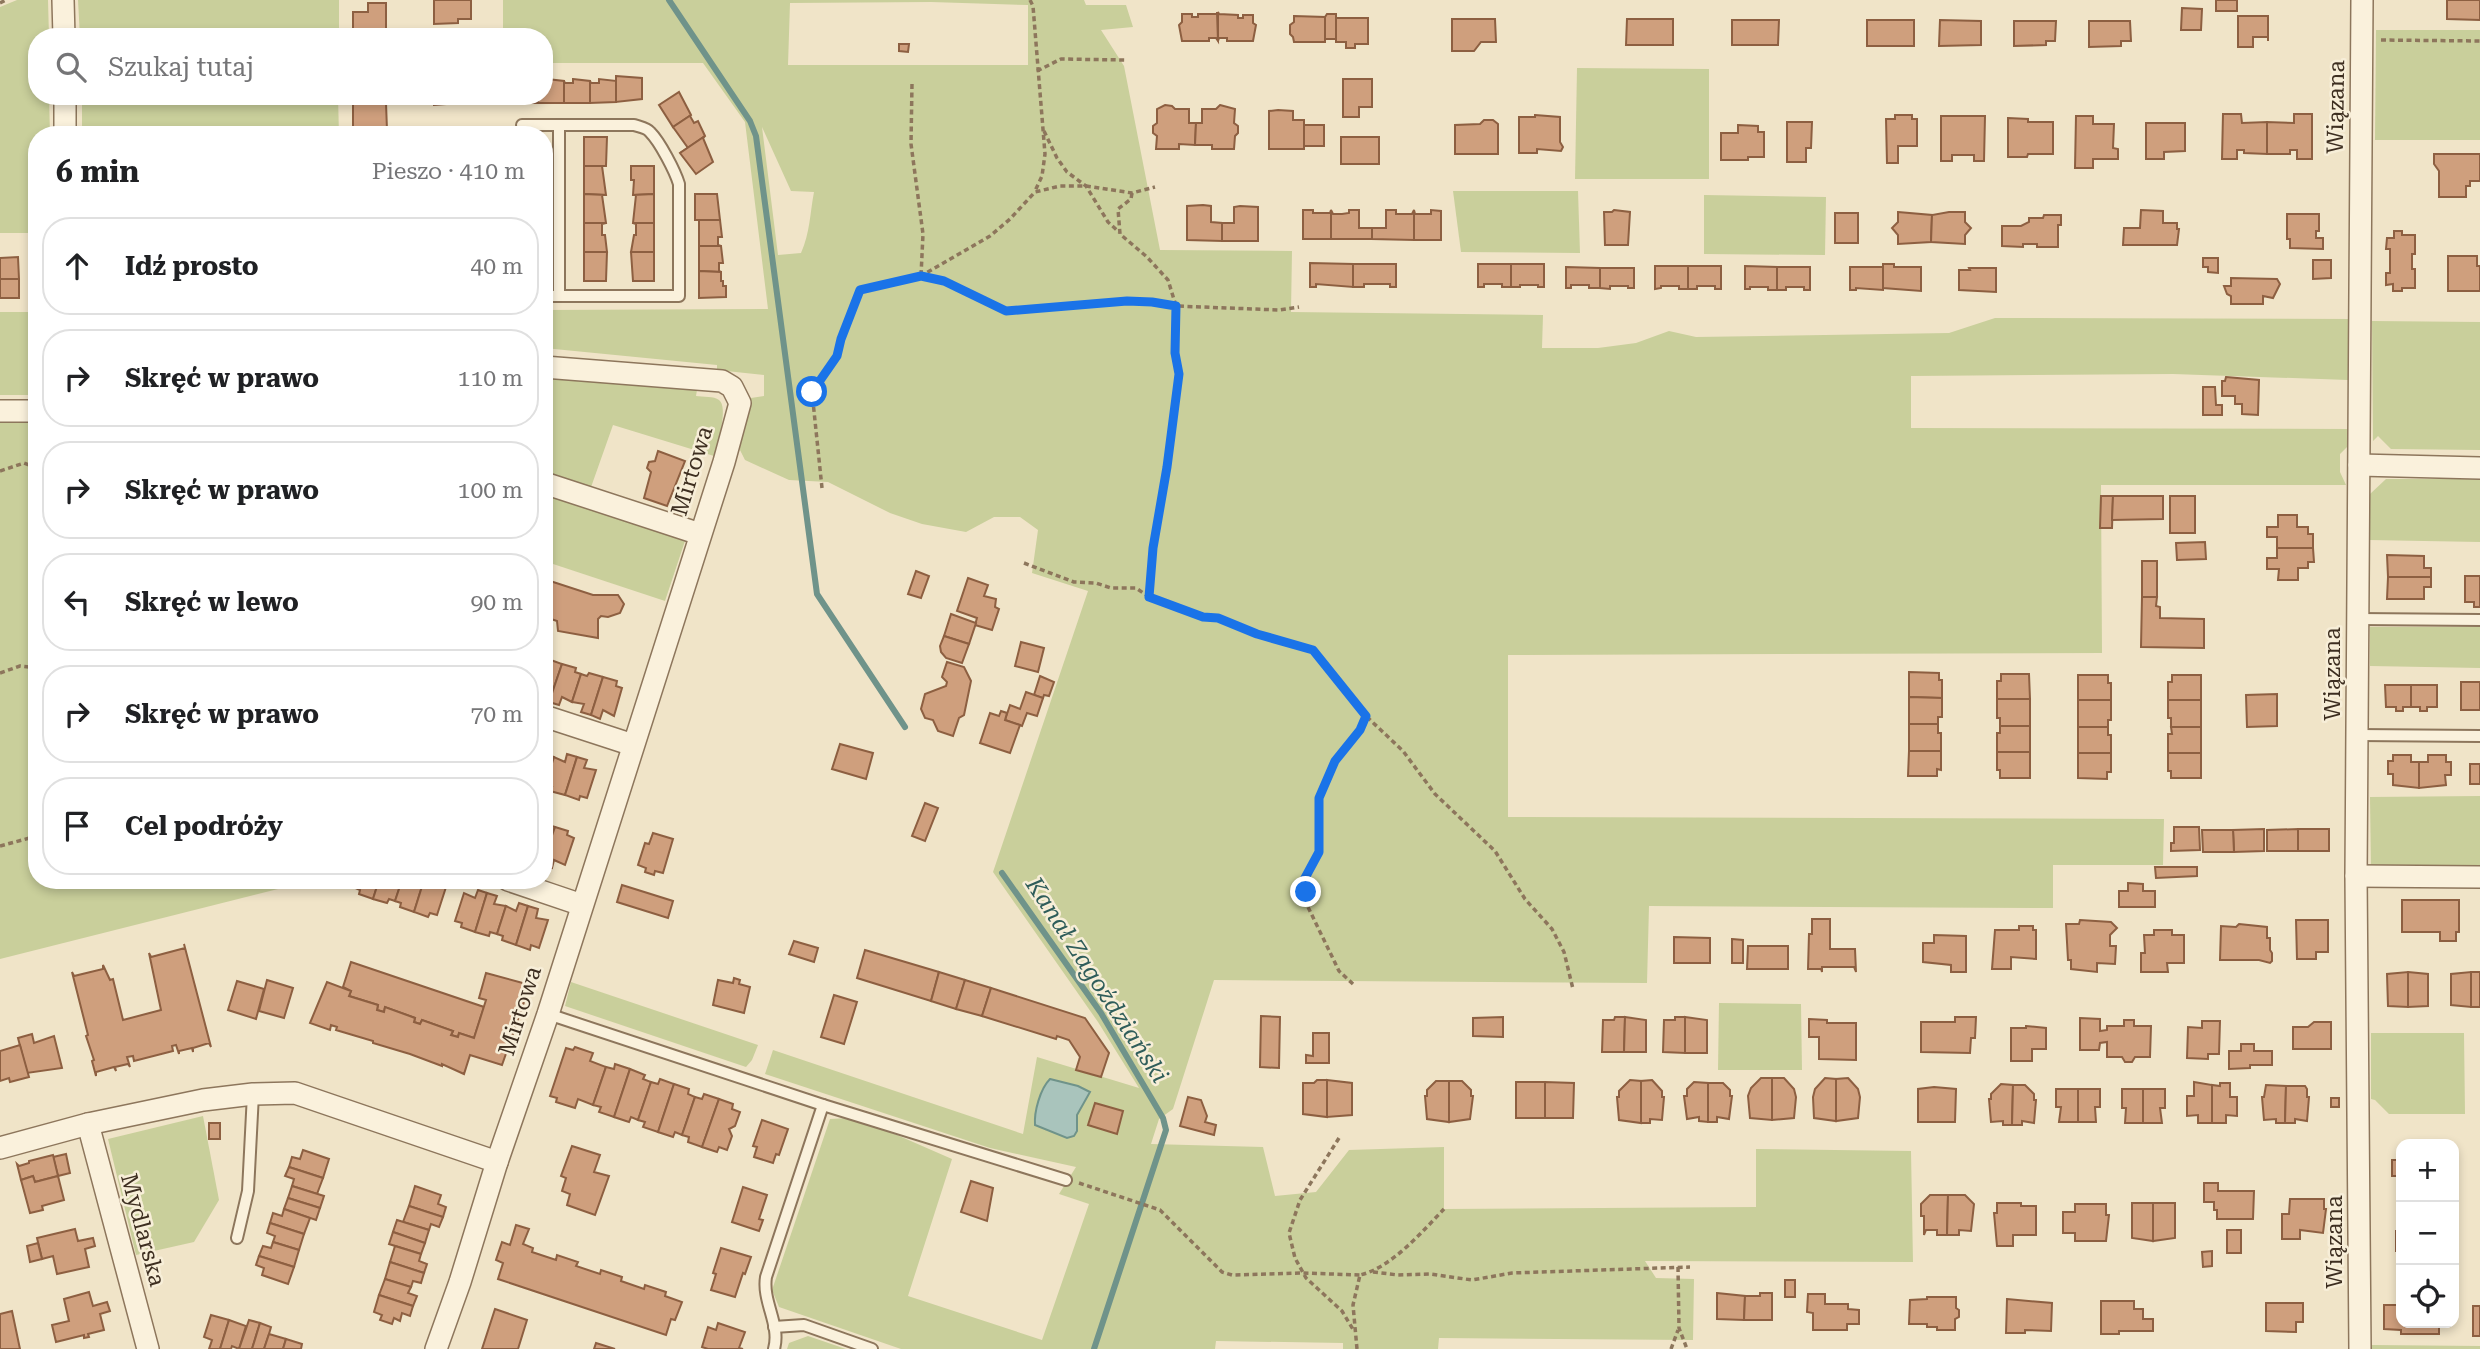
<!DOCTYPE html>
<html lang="pl">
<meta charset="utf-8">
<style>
:root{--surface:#fff;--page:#f2f2f2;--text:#202124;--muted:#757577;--line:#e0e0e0}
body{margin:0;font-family:"Roboto Serif",serif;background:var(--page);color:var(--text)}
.controls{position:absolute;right:21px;bottom:21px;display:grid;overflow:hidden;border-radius:14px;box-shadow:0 4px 10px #0003}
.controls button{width:63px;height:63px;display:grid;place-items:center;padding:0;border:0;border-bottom:2px solid var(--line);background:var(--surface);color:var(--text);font:35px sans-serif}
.stop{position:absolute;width:21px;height:21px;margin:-16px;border:5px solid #1a73e8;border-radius:50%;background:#fff}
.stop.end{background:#1a73e8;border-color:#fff;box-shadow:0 2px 7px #0008}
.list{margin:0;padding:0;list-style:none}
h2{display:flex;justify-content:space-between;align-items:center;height:91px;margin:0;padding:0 28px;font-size:30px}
h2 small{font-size:23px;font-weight:400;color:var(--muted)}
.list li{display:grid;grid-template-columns:46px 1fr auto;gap:21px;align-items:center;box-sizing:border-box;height:98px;margin:0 14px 14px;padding:0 14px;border:2px solid var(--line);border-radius:28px}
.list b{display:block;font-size:26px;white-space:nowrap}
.list em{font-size:23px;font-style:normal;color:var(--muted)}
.icon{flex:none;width:38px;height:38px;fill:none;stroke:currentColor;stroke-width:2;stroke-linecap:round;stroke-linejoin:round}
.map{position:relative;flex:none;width:2480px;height:1349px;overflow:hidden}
.search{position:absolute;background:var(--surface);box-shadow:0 4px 10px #0003;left:28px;top:28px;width:525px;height:77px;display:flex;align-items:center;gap:18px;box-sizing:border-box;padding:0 24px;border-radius:28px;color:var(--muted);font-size:26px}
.panel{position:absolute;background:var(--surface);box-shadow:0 4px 10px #0003;left:28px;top:126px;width:525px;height:763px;border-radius:28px}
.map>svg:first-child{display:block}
</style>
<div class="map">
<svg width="2480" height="1349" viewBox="0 0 2480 1349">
<rect width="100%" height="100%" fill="#f0e4c8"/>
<g fill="#c9cf9b" fill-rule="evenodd">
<path d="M17 0H48L49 37H37V96H49L50 135H37V233H0V7Z"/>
<path d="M78 0H339V37H80Z"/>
<path d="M503 0H1084L1086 5H1126L1133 27 1101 30 1124 66 1160 250 1292 251 1291 312 1543 315 1542 348H1598L1636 343 1669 331 1696 337 1949 333 1995 318 2352 319 2348 380 2173 374 1911 376V428L2349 429V445L2340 454V472L2346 485H2101L2102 653 1508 655V817L2164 819 2163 865H2053V908L1649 906 1647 983 1214 980 1173 1109 1159 1119 1151 1144 1263 1147 1275 1196 1316 1192 1349 1150 1444 1147V1209L1756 1207V1149L1911 1151 1913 1262 1645 1261 1656 1278 1694 1279 1693 1340 1439 1338 1438 1349H1343V1343L1216 1341 1215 1349H901L779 1307 772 1290 830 1119 848 1118 897 1135 952 1159 908 1296 1042 1340 1089 1204 1059 1194 1076 1167 990 1148 765 1074 773 1050 1023 1134 1037 1057 1139 1088 1098 1022 993 872 1088 591 1032 573 1038 530 1020 517H994L966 532 922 524 890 513 828 482 789 480 745 460 738 446 751 398 764 396V375L717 370V365L544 348V310L768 309 745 122 703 63H544V37H503ZM931 2 1028 5V65H788L790 3ZM762 127 791 191 814 192C810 213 810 233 801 253L778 255Z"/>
<path d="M2376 30H2480V140H2375Z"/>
<path d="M1577 68 1709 69V179H1575Z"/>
<path d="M82 96H338L339 135H82Z"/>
<path d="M1453 191H1578L1580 253 1461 252Z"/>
<path d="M1704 195 1826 197 1825 255 1704 254Z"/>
<rect x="0" y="312" width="37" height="83"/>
<path d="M2372 321 2480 322V450L2391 449 2378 436 2373 441Z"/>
<path d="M544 377 697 390 696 396C703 397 714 396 719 400 729 407 717 446 714 456L613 425 590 490 544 475Z"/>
<path d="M0 423H37V880H314L0 959Z"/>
<path d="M2386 479H2480V542L2369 540V495Z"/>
<path d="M544 489 686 538 665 601 544 561Z"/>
<path d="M2370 627H2480V668L2370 666Z"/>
<path d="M2480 796V872H2371L2370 797Z"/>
<path d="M571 982 758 1045 752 1060 746 1067 565 1006Z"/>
<path d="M1719 1003 1801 1004 1802 1070H1718Z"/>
<path d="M2371 1033H2464L2465 1114H2389L2375 1100 2371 1099Z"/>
<path d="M203 1116 219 1200 194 1242 136 1255 108 1139Z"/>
<path d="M808 1336 846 1349H787L789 1343Z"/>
<path d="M2372 1345 2480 1346V1349H2372Z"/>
</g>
<path fill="#a9c4bc" stroke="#6f938a" stroke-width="2" d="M1050 1079 1078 1086 1090 1092 1077 1115V1131L1074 1136 1067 1138 1035 1125C1034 1112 1040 1089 1050 1079Z"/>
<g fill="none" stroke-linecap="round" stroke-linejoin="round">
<g stroke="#6f938a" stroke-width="6">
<path d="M669 0 750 121 756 136 817 594 905 727"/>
<path d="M1002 873 1101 1013 1163 1118 1166 1130 1094 1349"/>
</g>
</g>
<g fill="#cf9f7d" stroke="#8d5f41" stroke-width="2">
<path d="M434 0H471V19H458V23L434 24Z"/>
<rect x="2216" y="0" width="21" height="11"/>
<path d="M2447 0H2480V20L2447 19Z"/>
<path d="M368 3H386V37H353V12H368Z"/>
<path d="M2182 8 2202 9 2201 30H2181Z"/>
<path d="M1217 12 1218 41 1216 38H1209V41H1182L1179 25 1182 22V14H1192V17H1198V14H1217Z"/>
<path d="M1218 12 1219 14 1238 15V18H1243V15H1253V23L1256 25 1253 41H1227V38H1219L1218 41Z"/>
<path d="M1327 14H1336V39H1325V17Z"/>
<path d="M1294 16 1325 17V42H1294L1293 37 1290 34V25L1294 22Z"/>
<path d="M2238 16H2268V41V37H2253V47H2238Z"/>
<path d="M1336 18H1368V44H1355V48H1346V42H1336Z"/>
<path d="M1452 19H1495L1496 42H1481L1474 51H1452Z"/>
<path d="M1627 19H1673V45H1626Z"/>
<path d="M1732 20H1779L1778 45H1732Z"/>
<rect x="1867" y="20" width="47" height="26"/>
<path d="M1940 20 1981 21V45L1939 46Z"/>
<path d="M2014 21H2056L2055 41H2046V45L2014 46Z"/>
<path d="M2089 21H2130L2131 41H2121V46L2089 47Z"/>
<path d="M899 44H909L908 52 899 51Z"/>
<path d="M616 76V102L590 103V81L591 83H599V79L616 81Z"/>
<path d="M616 76 642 78V99L616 102Z"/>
<path d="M547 79 564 81V103H538V96H544V83H547Z"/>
<path d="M573 79 590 81V103H564V81L565 83H573Z"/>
<path d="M1343 79H1372V107H1359V117H1343Z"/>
<path d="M679 92 691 115 673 127 659 105Z"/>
<path d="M434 96H472V99H459V103L434 105Z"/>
<rect x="512" y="96" width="26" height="7"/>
<path d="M365 99H375V103H386L387 130H353V103H365Z"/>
<path d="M1165 105 1172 106 1175 109H1189V123H1196L1195 145 1179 144V149H1156L1157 136 1153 133V126L1157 123V109Z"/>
<path d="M1220 105 1235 109 1234 123 1238 126V133L1235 136 1234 149H1212V145H1195L1196 123H1202V109H1216Z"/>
<path d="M1278 110 1293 111V120H1304V149H1269V111Z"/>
<path d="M2223 114H2241L2242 123 2267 122V154L2244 153V150H2237V159H2222Z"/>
<path d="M2294 114H2312V159H2297V150H2290V154H2267V122L2294 123Z"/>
<path d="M691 115 690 116 694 123 698 121 705 136 680 153 688 148 673 127Z"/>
<path d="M1535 115 1560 117V142L1563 147 1561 151 1537 149V153H1519V117H1535Z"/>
<path d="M1895 115H1912V119H1917V146H1898V163H1887L1886 119H1895Z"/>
<path d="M1941 116H1985L1984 161H1974V155H1952V161H1941Z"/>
<path d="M2076 116H2093V124H2114L2113 148 2118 149V159H2093V168H2075Z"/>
<path d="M2008 118 2028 119V122H2053V154H2028L2027 157H2008Z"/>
<path d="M1484 120H1493L1498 124V154H1455V125L1480 124Z"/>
<path d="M1787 122H1812L1811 148H1806V162H1787Z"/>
<path d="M2146 123H2185V151L2164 152V159H2146Z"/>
<rect x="1304" y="125" width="20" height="21"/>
<path d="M1738 125 1758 126V132H1764V157H1748V160H1721V133H1738Z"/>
<path d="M353 130H387V135H354Z"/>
<path d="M705 136 703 138 713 162 696 174 680 153Z"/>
<path d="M584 137H607L606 166H584Z"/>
<rect x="1341" y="137" width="38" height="27"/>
<path d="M2434 154H2480V181H2470V186H2466V197H2439V171L2434 164Z"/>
<path d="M584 166H606H602L606 195 584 194Z"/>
<path d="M631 166H654V194L633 195 634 180H631Z"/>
<path d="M584 194 606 195H602L606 223H584Z"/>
<path d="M654 194V223H633L636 195H633Z"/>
<path d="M695 194H717L720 220H695Z"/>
<path d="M1203 205 1211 206V222L1222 223V241L1187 240V206Z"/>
<path d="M1240 206 1258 207V241H1222V223H1234V207Z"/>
<path d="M1303 210H1313V213H1330L1331 210V239H1303Z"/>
<path d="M1331 210 1333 214H1342L1349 213V210H1359V228H1372V239H1331Z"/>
<path d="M1386 210H1396V214H1412L1414 210V240L1372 239V228H1386Z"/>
<path d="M1414 210 1415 214H1431V210L1441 211V240H1414Z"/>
<path d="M1614 210 1630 212 1628 245H1605L1604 212H1612Z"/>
<path d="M2141 210 2163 211V223H2177V229H2179L2177 245H2123L2124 228H2140Z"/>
<path d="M1898 212 1932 215 1931 242 1898 244V235L1892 228 1898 222Z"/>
<path d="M1949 212H1965V222L1971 228 1965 235V244L1931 242 1932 215Z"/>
<rect x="1835" y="213" width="23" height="30"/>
<path d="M2287 214H2319V231H2316V238H2323V249L2290 248V239H2287Z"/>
<path d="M2044 215H2061V225H2058V247H2037V244H2023V247L2002 246V226H2021L2029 222V218H2043Z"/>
<path d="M695 220H720L722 237H718V245L721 246H699V220Z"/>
<path d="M584 223H606L602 224V235H605L607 252H584Z"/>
<path d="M633 223H654V252H631L634 235H636V224Z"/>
<path d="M2394 231H2402V235H2415V254H2412V269H2415V288H2402V291H2393V284L2386 285V273H2390V249H2386L2387 238H2394Z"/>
<path d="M699 246H721L723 263H719V271L721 272 699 271Z"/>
<path d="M584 252H607L606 281H584Z"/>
<path d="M631 252H654V281H633Z"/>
<path d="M2448 256H2477V266H2480V291H2448Z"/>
<path d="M18 257 19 279H0V258Z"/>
<path d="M2203 258H2218V273L2208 272V267H2203Z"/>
<path d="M2313 260H2331V278L2313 279Z"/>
<path d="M1310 263 1353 264V287L1316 284V287H1310Z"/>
<path d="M1353 264H1396V287H1390V284H1364V287H1353Z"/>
<path d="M1478 264H1511V287H1502V284H1484V287H1478Z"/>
<path d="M1511 264H1544V287H1538V285H1520V287H1511Z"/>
<path d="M1883 264H1894V267H1921V291L1883 288Z"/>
<path d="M1655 266H1688V289H1679V286H1661V288L1655 289Z"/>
<path d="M1688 266H1721V289H1715V286H1697V289H1688Z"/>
<path d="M1745 266 1777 267V290H1768V287H1750V289H1745Z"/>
<path d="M1566 267 1600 268V288H1589V285H1571V288H1566Z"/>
<path d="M1777 267H1810V290H1804V287H1786V290H1777Z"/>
<path d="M1850 267H1883V290L1856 288V290H1850Z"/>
<path d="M1600 268H1634V288H1628V286H1610V289L1600 288Z"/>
<path d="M1969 268H1996V292L1959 290V270H1970Z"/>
<path d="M699 271 721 272V281H723V286H726V297L699 298Z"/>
<path d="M2231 278 2277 279 2280 284 2273 298 2263 296V304H2231V296L2227 294 2224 286H2231Z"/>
<rect x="0" y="279" width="19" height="19"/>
<path d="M2226 377 2259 380 2258 415 2242 414V404H2235V396H2222V381H2225Z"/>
<path d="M2203 387H2215L2216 405H2222V415H2203Z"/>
<path d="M658 451 685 461 667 506 644 498 651 472 647 468 649 462 655 461Z"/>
<path d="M2101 496H2113L2112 528H2100Z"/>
<path d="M2113 496H2163V519L2112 520Z"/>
<rect x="2170" y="496" width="25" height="37"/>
<path d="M2278 515H2297V527H2308V534H2313V548H2277V537H2267V527H2278Z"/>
<path d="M2205 542 2206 559 2177 560 2176 543Z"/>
<path d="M2277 548H2313L2314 562H2308V568H2298V580H2278L2279 569H2267V558H2277Z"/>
<path d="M2387 555 2424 556V568H2431V577H2388Z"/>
<rect x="2142" y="561" width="15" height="36"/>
<path d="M916 571 929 576 921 598 908 594Z"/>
<path d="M2465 576H2480V607H2474V602H2465Z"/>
<path d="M2388 577H2431V587H2424V599H2387Z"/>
<path d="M968 578 988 585 984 596 996 599 995 607 999 609 992 630 975 625 977 618 957 611Z"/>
<path d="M544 579 593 595H618L624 604 620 613 608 617 601 616 598 619V638L558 631 557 621 548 618 544 622Z"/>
<path d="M2142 597H2157L2156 606 2160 607V618L2204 619V648L2141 647Z"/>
<path d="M951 614 976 623 969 644 944 636Z"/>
<path d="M944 636 969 644 962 663 946 658 941 652 940 646Z"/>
<path d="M1021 642 1044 648 1038 672 1015 666Z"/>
<path d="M548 659 562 664 549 702 544 700V663H546Z"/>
<path d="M947 662 964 667 971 681 964 715 959 718 953 736 938 731 933 720 925 718 921 709 925 694 946 686 947 682 942 677Z"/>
<path d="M562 664 576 668 575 672 581 674 572 702 562 697 559 705 549 702Z"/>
<path d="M1909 672 1939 673V680H1942V698L1909 697Z"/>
<path d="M589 673 603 677 591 715 581 712 584 704 572 702 581 674 587 676Z"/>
<path d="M2001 674H2029L2030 699H1997V681H2001Z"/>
<path d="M2078 675H2108V683H2111V700H2078Z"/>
<path d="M2172 675H2201V700H2168V682H2172Z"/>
<path d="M1040 676 1054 682 1049 696 1044 695 1043 698 1034 695Z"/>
<path d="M603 677 617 681 616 686 622 688 614 716 603 710 600 719 591 715Z"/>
<rect x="2461" y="682" width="19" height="28"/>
<path d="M2385 685H2411V707H2403V711H2396V707H2386Z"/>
<path d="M2411 685H2437V707H2427V711H2420V707H2411Z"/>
<path d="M1026 692 1043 698 1037 716 1027 713 1022 726 1005 720 1010 705 1020 709Z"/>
<path d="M2277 694V726L2247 727 2246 695Z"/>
<path d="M1909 697 1942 698V717H1938V724H1909Z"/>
<path d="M1997 699H2030V726H2000V718H1997Z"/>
<path d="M2078 700H2111V720H2108V727H2078Z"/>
<path d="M2168 700H2201V727H2171V718H2168Z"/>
<path d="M1001 711 1007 713 1005 720 1020 725 1010 753 980 743 990 713 999 716Z"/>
<path d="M1909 724H1938V733H1941V751H1909Z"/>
<path d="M2000 726H2030V752H1997V733H2000Z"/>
<path d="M2078 727H2108V735H2111V753H2078Z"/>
<path d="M2171 727H2201V753H2168V734H2172Z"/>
<path d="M840 744 873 753 866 779 832 769Z"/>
<path d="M1909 751H1941V770L1937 769V776H1908Z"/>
<path d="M1997 752H2030V778H2000V770H1997Z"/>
<path d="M2078 753H2111V772H2107V779L2078 778Z"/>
<path d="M2168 753H2201V778H2171V771H2168Z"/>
<path d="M546 754 554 757 545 785 544 755Z"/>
<path d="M567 754 577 757 565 795 550 791 552 787 545 785 554 757 565 762Z"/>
<path d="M2393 755H2411V762H2419V788L2393 785V774H2388V761H2393Z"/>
<path d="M2428 755H2446V762H2451V775H2445L2446 785 2419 788V762H2428Z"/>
<path d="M577 757 587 760 584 768 596 770 587 798 580 796 579 800 565 795Z"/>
<rect x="2470" y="764" width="10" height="20"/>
<path d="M925 803 938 808 925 841 912 836Z"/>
<path d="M544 823 555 827 544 858Z"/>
<path d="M555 827 568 831 567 835 574 838 565 865 554 860 552 868 544 866V858Z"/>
<path d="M2174 827H2199L2200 850 2171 851V843H2174Z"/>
<path d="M2264 829V851L2234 852 2233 830Z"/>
<path d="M2298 829V851H2267V830Z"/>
<rect x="2298" y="829" width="31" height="22"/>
<path d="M2202 830H2233L2234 852H2203Z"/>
<path d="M653 833 673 839 663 873 655 871 654 875 645 872 646 868 638 865 645 843 649 844Z"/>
<path d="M2155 867H2197V876L2156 878Z"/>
<path d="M356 880H379L373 899 359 894 360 890 353 887Z"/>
<path d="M379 880H402L395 901 389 899 387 903 373 899Z"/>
<path d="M402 880H424L414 912 400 907 401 903 395 901Z"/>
<path d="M424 880H435L434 885 446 887 437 915 430 913 428 917 414 912Z"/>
<path d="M2128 883 2143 884V891H2155V907H2119V891H2128Z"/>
<path d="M622 885 673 901 668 918 617 902Z"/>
<path d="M478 890 487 893 475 932 461 927 462 923 455 921 464 893 475 898Z"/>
<path d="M487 893 497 896 494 904 506 906 497 934 490 932 489 936 475 932Z"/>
<path d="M2402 900H2459V932H2456V941H2440V932H2402Z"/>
<path d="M519 903 528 906 516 945 502 940 503 936 497 934 506 906 516 911Z"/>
<path d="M528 906 538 909 536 918 548 920 539 948 531 945 530 950 516 945Z"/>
<path d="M1812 919H1830V949H1855L1856 972 1854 967H1822V972L1821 969H1808L1809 934H1812Z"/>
<path d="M2080 920 2111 922 2117 928 2110 935V946H2116L2115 964 2097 963V972L2071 969V960H2068L2066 924H2079Z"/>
<path d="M2296 920H2328V952H2316V959H2297Z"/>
<path d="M2239 924 2267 927V938H2270V950L2272 953V961L2270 963 2259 960H2220L2221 926 2236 927Z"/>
<path d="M2019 926H2033V930H2036V959L2011 957V969H1992L1995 930H2019Z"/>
<path d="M2154 930H2172V935H2184V963H2167L2168 972H2141V953H2145L2144 935H2154Z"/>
<path d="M1934 935 1966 936V972H1951V965L1923 962V943H1934Z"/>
<path d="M1674 937 1710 938V963H1674Z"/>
<path d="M1732 939 1743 940V963H1732Z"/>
<path d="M794 941 818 948 814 962 789 954Z"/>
<path d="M184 944 211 1047 209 1043 193 1048V1052L192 1048 179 1051V1054L176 1045 172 1046 173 1051 134 1061 133 1056 127 1057 130 1067 128 1064 115 1067 116 1071 114 1067 96 1072V1076L92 1061 94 1060 86 1036 88 1035 72 972 74 976 103 969V965L110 980 113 979 123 1020 161 1010 149 953 151 957 185 948Z"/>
<path d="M1748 946H1788V969H1747Z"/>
<path d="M865 950 939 972 931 1001 857 978Z"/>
<path d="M351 962 484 1007 474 1038 459 1033 458 1037 451 1035 453 1031 422 1020 420 1024 414 1022 415 1018 385 1007 384 1012 377 1010 378 1005 349 996 351 991 343 987Z"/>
<path d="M939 972 965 980 956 1009 931 1001Z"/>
<path d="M2408 972V1007L2388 1006 2387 974Z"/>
<path d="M2408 972 2428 974V1006L2408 1007Z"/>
<path d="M2471 972V1007L2451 1005V974Z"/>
<rect x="2471" y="972" width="9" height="35"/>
<path d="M486 973 530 985 502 1065 470 1055 464 1074 442 1064V1066L410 1054 373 1043V1041L336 1030 337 1027 331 1025 330 1030 310 1023 327 982 351 991 349 996 378 1005 377 1010 384 1012 385 1007 415 1018 414 1022 420 1024 422 1020 453 1031 451 1035 458 1037 459 1033 474 1038 486 1000 479 998Z"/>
<path d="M734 978 740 980 739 984 750 987 744 1013 713 1005 718 980 733 983Z"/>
<path d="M267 980 293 988 284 1018 259 1011Z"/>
<path d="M965 980 991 988 982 1016 956 1009Z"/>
<path d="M237 981 264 989 256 1019 228 1010Z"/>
<path d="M991 988 1085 1018 1109 1053 1101 1077 1076 1070 1080 1057 1069 1040 1057 1036 1056 1039 982 1016Z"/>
<path d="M834 995 857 1002 844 1044 821 1037Z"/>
<path d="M1261 1016 1280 1017 1279 1068 1260 1067Z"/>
<path d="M1503 1017V1037L1473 1036V1018Z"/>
<path d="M1615 1017H1625L1624 1052H1602L1603 1020H1614Z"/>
<path d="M1625 1017 1646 1020V1052H1624Z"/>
<path d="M1675 1017H1685V1053L1663 1052 1664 1020H1675Z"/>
<path d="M1685 1017 1707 1020V1053H1685Z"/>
<path d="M1955 1017H1976L1975 1038H1971L1970 1053 1921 1052V1022H1955Z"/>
<path d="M2080 1018 2100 1019V1031L2107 1030V1026H2124V1020H2134V1026H2151L2150 1057H2135L2132 1062H2125L2122 1057H2107V1042L2100 1043 2099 1050H2080Z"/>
<path d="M1809 1019 1827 1020V1023H1856V1060L1819 1059V1037H1809Z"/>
<path d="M2202 1021H2220L2219 1054H2208V1059L2187 1058 2188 1027 2202 1028Z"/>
<path d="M2314 1022H2331V1049H2293V1027H2308Z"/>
<path d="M2026 1026 2046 1028V1049H2032V1061H2011V1028H2026Z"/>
<path d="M1313 1033H1329V1063H1306V1055L1313 1056Z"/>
<path d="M32 1034 34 1043 54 1036 62 1068 27 1073 18 1038Z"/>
<path d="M2241 1044H2254V1051H2272V1065H2250V1068L2229 1069V1051H2241Z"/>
<path d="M20 1045 29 1077 10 1082 9 1078 0 1081V1051Z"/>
<path d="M575 1047 593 1053 590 1061 606 1067 593 1105 578 1099 575 1108 556 1102 557 1098 550 1096 566 1048 573 1050Z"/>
<path d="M615 1064 630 1069 614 1117 599 1112 601 1107 593 1105 606 1067 614 1069Z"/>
<path d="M630 1069 645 1075 643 1079 651 1082 638 1120 631 1117 629 1122 614 1117Z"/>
<path d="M1761 1078H1772V1120L1750 1118 1748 1096 1751 1088Z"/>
<path d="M1772 1078H1784L1794 1089 1796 1097 1794 1118 1772 1120Z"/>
<path d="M1825 1078 1836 1079V1121L1814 1118 1813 1097 1815 1089Z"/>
<path d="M1848 1078 1858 1089 1860 1097 1858 1118 1836 1121V1079Z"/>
<path d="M660 1079 674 1084 658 1132 643 1127 645 1122 638 1120 651 1082 658 1084Z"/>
<path d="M1317 1080H1327V1117L1303 1114V1083H1314Z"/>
<path d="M1327 1080 1352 1083V1115L1327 1117Z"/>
<path d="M1630 1080 1641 1081V1123L1619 1120 1617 1097H1619V1091Z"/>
<path d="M1652 1080 1662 1091V1097H1664L1662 1120 1650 1119V1123H1641V1081Z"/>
<path d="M1436 1081H1449V1122L1427 1119 1425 1096H1427V1090Z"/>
<path d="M1449 1081H1462L1471 1090V1096H1473L1470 1119 1449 1122Z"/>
<rect x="1516" y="1082" width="29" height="36"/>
<path d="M1545 1082 1574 1083 1573 1118H1545Z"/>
<path d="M1694 1082 1708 1083V1122L1699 1121V1117L1687 1119 1684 1096H1687V1089Z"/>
<path d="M2194 1082 2212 1085V1123H2198V1115L2187 1116V1096H2194Z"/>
<path d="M1708 1083H1723L1730 1090V1096H1732L1729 1119 1717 1117V1122H1708Z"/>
<path d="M2220 1083H2230V1097H2237V1116L2226 1115V1123H2212V1085L2220 1086Z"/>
<path d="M674 1084 689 1089 688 1094 695 1097 682 1135 675 1132 673 1137 658 1132Z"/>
<path d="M2001 1084 2013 1085 2012 1125H2003V1121L1991 1122 1989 1099H1991V1094Z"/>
<path d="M2013 1085H2025L2034 1094V1100H2036L2034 1123 2022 1121V1125H2012Z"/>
<path d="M2266 1085 2286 1086 2285 1123H2276V1119L2264 1120 2262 1097H2264Z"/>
<path d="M2286 1086H2305L2307 1089V1097H2309L2307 1121 2295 1119V1123H2285Z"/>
<path d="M1934 1087 1956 1089 1955 1122H1918V1089Z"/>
<path d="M2056 1089H2078V1122H2059L2061 1107H2056Z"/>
<path d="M2078 1089H2100V1107H2095L2096 1122H2078Z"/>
<path d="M2122 1089H2143V1123H2125L2126 1108H2122Z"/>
<path d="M2143 1089H2165V1108H2160L2162 1123H2143Z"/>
<path d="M704 1094 719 1099 702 1147 688 1142 689 1137 682 1135 695 1097 702 1099Z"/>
<path d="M1188 1097 1201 1100 1207 1116 1205 1122 1216 1125 1214 1135 1180 1126Z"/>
<rect x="2331" y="1098" width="8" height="9"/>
<path d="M719 1099 733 1104 732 1109 740 1112 735 1126 729 1129 732 1136 727 1150 719 1147 717 1152 702 1147Z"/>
<path d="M1095 1103 1123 1111 1117 1134 1088 1125Z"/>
<path d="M762 1120 788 1129 779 1155 776 1154 773 1163 754 1157 757 1147 753 1146Z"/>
<rect x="209" y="1123" width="11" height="16"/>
<path d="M572 1146 600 1155 594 1172 609 1176 595 1215 567 1205 570 1194 562 1191 566 1178 561 1176Z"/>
<path d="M2400 1146 2401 1176H2392V1160H2400Z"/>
<path d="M303 1150 329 1159 323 1178 289 1167 292 1157 300 1159Z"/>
<path d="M66 1154 70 1173 58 1176 53 1157Z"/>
<path d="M53 1155 58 1176 35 1182 33 1176 21 1180 17 1164 19 1166 29 1163V1161Z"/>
<path d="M289 1167 323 1178 317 1194 292 1186 294 1179 285 1176Z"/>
<path d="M33 1176 35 1182 58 1176 64 1200 42 1206 43 1210 30 1213 21 1180Z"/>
<path d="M971 1181 993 1188 987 1221 961 1212Z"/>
<path d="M2204 1183H2218V1191H2254L2253 1219H2217V1210H2214V1202H2204Z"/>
<path d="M292 1186 324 1196 320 1208 288 1198Z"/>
<path d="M415 1186 441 1195 438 1204 446 1207 443 1217 409 1206Z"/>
<path d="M743 1187 767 1195 759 1219 763 1220 759 1231 732 1222Z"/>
<path d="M1930 1195H1948L1947 1235H1937V1230H1926L1924 1235V1216H1921V1204Z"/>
<path d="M1948 1195H1965L1974 1204 1971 1231 1959 1230V1235H1947Z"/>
<path d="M288 1198 320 1208 316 1220 284 1209Z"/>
<path d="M2290 1199H2324V1209H2326L2323 1233 2300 1230V1239H2282V1214H2289Z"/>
<path d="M1997 1203H2021V1206H2036V1235H2013V1246H1997L1994 1213H1997Z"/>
<path d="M2132 1203H2153V1241L2132 1238Z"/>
<path d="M2153 1203H2175V1238L2153 1241Z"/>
<path d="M2075 1204H2106V1215H2109L2106 1241H2075V1233H2063V1212H2075Z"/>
<path d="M409 1206 443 1217 439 1227 431 1224 429 1230 403 1222Z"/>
<path d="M284 1209 310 1218 304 1234 270 1223 273 1213 282 1216Z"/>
<path d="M397 1220 429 1230 425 1243 393 1232Z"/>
<path d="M270 1223 304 1234 299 1250 273 1242 275 1236 267 1233Z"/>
<path d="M516 1225 529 1229 523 1244 533 1248 532 1252 556 1260 557 1255 578 1262 576 1266 600 1274 601 1270 622 1277 621 1281 644 1289 645 1285 666 1292 665 1296 682 1302 675 1320 671 1319 666 1335 498 1279 503 1263 496 1260 502 1242 510 1245Z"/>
<path d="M75 1229 78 1241 93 1238 95 1246 85 1249 89 1267 57 1274 53 1256 42 1259 37 1238Z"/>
<rect x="2227" y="1230" width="14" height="23"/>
<rect x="2396" y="1231" width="5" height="20"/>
<path d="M393 1232 425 1243 421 1254 389 1244Z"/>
<path d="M273 1242 299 1250 294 1267 259 1256 263 1246 271 1248Z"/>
<path d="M38 1243 42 1259 30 1262 27 1246Z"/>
<path d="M395 1246 421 1254 419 1261 427 1264 424 1273 390 1262Z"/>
<path d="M721 1248 751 1257 745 1274 743 1273 735 1297 711 1290 716 1274 713 1273Z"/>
<path d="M2212 1251V1266L2203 1267 2202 1252Z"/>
<path d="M259 1256 294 1267 288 1284 262 1275 264 1268 256 1265Z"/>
<path d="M390 1262 424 1273 421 1283 413 1281 411 1287 385 1279Z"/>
<path d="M385 1279 411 1287 408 1293 417 1296 413 1306 379 1295Z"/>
<rect x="1785" y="1280" width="10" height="17"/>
<path d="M89 1292 93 1306 107 1302 110 1311 100 1314 104 1330 88 1334 89 1337 84 1338V1335L56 1342 52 1325 69 1321 64 1299Z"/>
<path d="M1717 1293 1745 1296 1744 1320 1717 1319Z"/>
<path d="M1760 1293H1772V1320H1744L1745 1296H1760Z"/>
<path d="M1808 1294H1825V1304H1848V1309L1859 1310V1324H1847V1330H1813V1313L1807 1312Z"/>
<path d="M379 1295 413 1306 410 1316 402 1313 400 1321 394 1318 392 1324 380 1320 382 1315 374 1312Z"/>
<path d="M1927 1297H1956V1308L1959 1310V1317L1955 1319V1330H1937V1327H1927V1324H1909L1910 1300 1927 1299Z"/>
<path d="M2007 1299 2052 1303 2051 1331 2025 1330V1333H2006Z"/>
<path d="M2101 1301H2134V1309H2143V1319H2153V1331H2119V1334H2101Z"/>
<path d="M2266 1303H2303V1322H2296V1332L2266 1331Z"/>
<path d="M2384 1305H2401V1323H2442L2439 1324V1334H2401V1330L2384 1329Z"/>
<rect x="2473" y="1306" width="7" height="30"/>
<path d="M495 1309 527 1320 518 1349H482Z"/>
<path d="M12 1311 20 1349H0V1314Z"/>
<path d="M211 1315 229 1320 220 1349H209L212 1340 204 1337Z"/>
<path d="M229 1320 246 1326 239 1349 232 1346 231 1349H220Z"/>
<path d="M249 1320 260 1323 252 1349H239Z"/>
<path d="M260 1323 271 1327 269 1334 264 1349H252Z"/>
<path d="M718 1323 745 1332 739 1348 743 1349H708L702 1347 708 1327 716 1330Z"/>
<path d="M269 1334 286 1339 283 1349H264Z"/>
<path d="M286 1339 302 1344 301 1349H283Z"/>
<path d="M596 1343 615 1349H594Z"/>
</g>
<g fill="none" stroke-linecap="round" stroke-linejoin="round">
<defs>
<g id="lane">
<path d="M522 125H634C640 127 647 128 650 132 660 142 675 171 679 184V296H544"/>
<path d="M559 125V295"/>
<path d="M2358 619 2480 620"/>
<path d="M2358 735 2480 736"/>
<path d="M548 1014 823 1105 1066 1180"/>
<path d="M237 1238 248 1191 253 1094"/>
<path d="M774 1327 804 1325 872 1349"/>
<path d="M774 1349C781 1325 762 1302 766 1277L823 1105"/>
</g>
<g id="street">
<path d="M63 0 64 37"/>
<path d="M65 96V135"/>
<path d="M0 411H37"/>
<path d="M2359 465 2480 468"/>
<path d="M544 483 700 534"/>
<path d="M544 716 633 745"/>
<path d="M2356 876 2480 877"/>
<path d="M508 880 582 905"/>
<path d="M88 1124 148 1349"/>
<path d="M0 1148 88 1124 203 1100 253 1094 295 1093 497 1162"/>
<path d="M436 1349 460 1282 497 1162 548 1014 724 462 740 403 732 387 722 381 544 367"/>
<path d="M2360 1349 2356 876 2362 0"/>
</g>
</defs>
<use href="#lane" stroke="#8d765c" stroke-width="14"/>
<use href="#street" stroke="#8d765c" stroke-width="24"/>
<g stroke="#8d765c" stroke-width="3.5" stroke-dasharray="5 3.5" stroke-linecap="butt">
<path d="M1030 0 1033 6 1045 154 1042 176 1035 191"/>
<path d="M0 3 6 0"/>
<path d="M2381 40 2480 41"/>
<path d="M1037 71 1061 59 1125 60"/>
<path d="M912 84 911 144 923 234 921 276 944 281 1006 311 1127 301 1152 302 1176 306 1279 310 1299 307"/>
<path d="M1044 131 1057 158 1067 172 1086 186 1108 222 1119 232"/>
<path d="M1132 193 1131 199 1118 209 1120 234 1147 257 1168 280 1176 306 1175 353 1179 374 1167 467 1153 548 1149 597"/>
<path d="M0 471 24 463 37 468"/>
<path d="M822 488 812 392 837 356 840 339 860 290 921 276 990 236 1010 219 1035 192 1060 186H1086L1132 193 1155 187"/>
<path d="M1024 563 1074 582 1096 583 1111 588H1136L1149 597 1203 617 1218 618 1257 634 1313 650 1366 716 1403 751 1435 794 1495 851 1525 899 1552 929 1564 952 1573 989"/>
<path d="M0 673 20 666 37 668"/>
<path d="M0 846 37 836"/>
<path d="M1353 984 1339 971 1308 907 1305 878 1319 852V798L1334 761 1360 730 1366 716"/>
<path d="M1339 1138 1300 1200 1289 1233 1295 1258 1306 1278 1342 1311 1354 1331"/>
<path d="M1079 1183 1160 1210 1222 1272 1232 1275 1303 1273 1360 1275"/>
<path d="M1678 1267 1679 1328 1687 1349"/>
<path d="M1373 1272 1398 1275 1430 1274 1472 1280 1512 1273 1690 1267"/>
<path d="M1357 1349 1353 1305 1360 1275C1391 1268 1422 1232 1444 1209"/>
<path d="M1671 1349 1678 1330"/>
</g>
<use href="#lane" stroke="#faf1dc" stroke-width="10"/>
<use href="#street" stroke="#faf1dc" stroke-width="21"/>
</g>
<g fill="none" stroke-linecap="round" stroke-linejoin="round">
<path stroke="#1a73e8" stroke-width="9" d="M812 392 837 356 841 339 860 290 921 276 944 281 1006 311 1127 301 1152 302 1176 306 1175 353 1179 374 1167 467 1153 548 1149 597 1203 617 1218 618 1257 634 1313 650 1366 716 1360 730 1335 761 1319 798V852L1305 878 1306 892"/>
</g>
<g text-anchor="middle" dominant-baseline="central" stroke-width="5" stroke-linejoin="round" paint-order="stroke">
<g font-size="23" fill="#3d2e20" stroke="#f7eed8">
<text transform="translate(2336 107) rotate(-89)">Wiązana</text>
<text transform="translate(692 471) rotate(-73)">Mirtowa</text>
<text transform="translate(2332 674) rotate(-90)">Wiązana</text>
<text transform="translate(520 1011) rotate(-72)">Mirtowa</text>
<text transform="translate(143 1230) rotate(75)">Mydlarska</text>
<text transform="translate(2334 1242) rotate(-90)">Wiązana</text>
</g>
<g font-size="24" font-style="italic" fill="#2f5d5a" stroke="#f7eed8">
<text transform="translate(1097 980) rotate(57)">Kanał Zagoździański</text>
</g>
</g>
</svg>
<div class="controls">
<button>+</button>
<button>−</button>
<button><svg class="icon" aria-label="locate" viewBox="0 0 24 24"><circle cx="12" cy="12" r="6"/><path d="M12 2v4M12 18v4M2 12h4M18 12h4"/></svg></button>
</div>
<div class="stop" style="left:812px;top:392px"></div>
<div class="stop end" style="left:1306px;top:892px"></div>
<div class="search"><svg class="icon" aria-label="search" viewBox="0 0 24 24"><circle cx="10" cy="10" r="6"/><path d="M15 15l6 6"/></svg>Szukaj tutaj</div>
<section class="panel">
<h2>6 min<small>Pieszo · 410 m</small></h2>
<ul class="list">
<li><svg class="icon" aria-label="ahead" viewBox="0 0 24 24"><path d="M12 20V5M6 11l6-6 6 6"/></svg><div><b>Idź prosto</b></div><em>40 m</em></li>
<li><svg class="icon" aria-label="right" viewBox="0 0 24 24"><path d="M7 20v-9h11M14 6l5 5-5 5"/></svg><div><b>Skręć w prawo</b></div><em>110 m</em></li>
<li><svg class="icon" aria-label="right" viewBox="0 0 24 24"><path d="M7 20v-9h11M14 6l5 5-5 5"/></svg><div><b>Skręć w prawo</b></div><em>100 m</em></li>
<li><svg class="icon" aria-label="left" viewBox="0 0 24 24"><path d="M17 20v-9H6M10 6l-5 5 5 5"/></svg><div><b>Skręć w lewo</b></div><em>90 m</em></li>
<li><svg class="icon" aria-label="right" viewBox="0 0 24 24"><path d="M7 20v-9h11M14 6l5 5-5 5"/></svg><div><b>Skręć w prawo</b></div><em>70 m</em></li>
<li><svg class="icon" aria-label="arrive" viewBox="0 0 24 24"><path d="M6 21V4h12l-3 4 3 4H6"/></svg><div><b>Cel podróży</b></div></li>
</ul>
</section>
</div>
